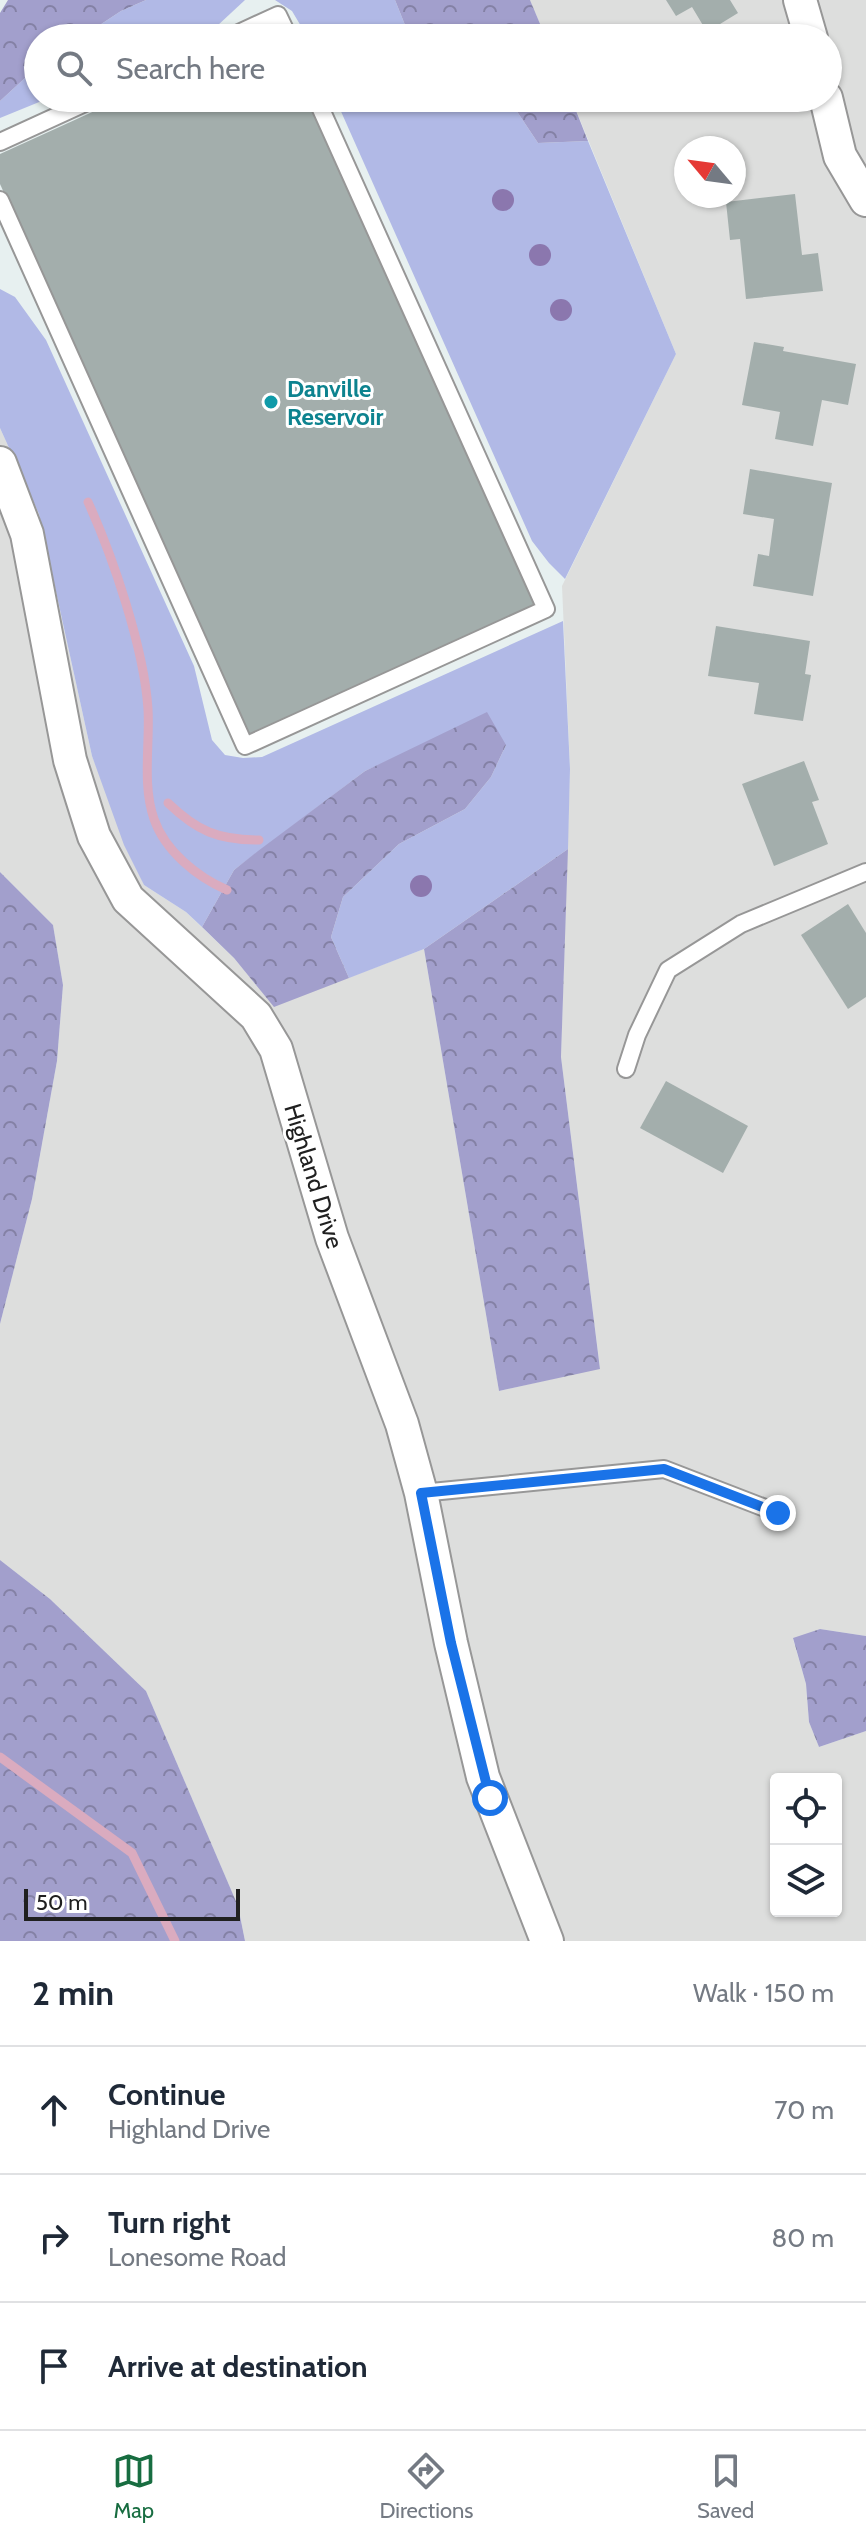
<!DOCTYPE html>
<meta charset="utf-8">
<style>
:root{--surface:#fff;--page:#f2f2f3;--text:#1f2937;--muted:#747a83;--line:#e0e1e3;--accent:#186d41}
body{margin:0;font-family:Cabin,sans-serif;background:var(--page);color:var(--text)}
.controls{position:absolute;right:24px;bottom:24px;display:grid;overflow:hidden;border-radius:8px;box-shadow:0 2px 6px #0004}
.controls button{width:72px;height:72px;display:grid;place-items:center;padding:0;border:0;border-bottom:2px solid var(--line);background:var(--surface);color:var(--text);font:40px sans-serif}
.compass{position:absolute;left:674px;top:136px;width:72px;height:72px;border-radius:50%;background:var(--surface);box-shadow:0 2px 6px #0004;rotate:299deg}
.scale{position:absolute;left:24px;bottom:20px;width:216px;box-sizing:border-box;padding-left:8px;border:4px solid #202020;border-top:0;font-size:22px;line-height:28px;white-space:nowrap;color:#202020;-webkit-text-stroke:6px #fff;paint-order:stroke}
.stop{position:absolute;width:24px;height:24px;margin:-18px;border:6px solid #1a73e8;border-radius:50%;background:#fff}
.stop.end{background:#1a73e8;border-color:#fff;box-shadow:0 2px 8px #0008}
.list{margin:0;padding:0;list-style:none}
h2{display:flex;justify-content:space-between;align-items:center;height:104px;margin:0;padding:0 32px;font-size:34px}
h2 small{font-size:26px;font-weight:400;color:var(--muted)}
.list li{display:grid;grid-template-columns:52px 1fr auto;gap:24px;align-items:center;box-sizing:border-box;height:128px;padding:0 32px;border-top:2px solid var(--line)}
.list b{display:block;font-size:30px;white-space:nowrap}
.list p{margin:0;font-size:26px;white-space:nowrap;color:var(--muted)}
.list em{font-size:26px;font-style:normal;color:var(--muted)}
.icon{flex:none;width:44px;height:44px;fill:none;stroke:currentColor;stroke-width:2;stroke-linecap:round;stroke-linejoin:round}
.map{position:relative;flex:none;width:866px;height:1941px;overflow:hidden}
.search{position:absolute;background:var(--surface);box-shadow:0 2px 6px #0004;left:24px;right:24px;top:24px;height:88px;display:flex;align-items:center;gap:20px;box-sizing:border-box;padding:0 28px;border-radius:44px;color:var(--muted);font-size:30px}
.sheet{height:488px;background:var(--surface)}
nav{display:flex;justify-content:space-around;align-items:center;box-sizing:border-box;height:112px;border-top:2px solid var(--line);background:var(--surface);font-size:22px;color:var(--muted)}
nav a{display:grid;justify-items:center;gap:4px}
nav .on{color:var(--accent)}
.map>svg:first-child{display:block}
</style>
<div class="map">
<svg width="866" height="1941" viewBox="0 0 866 1941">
<defs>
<pattern id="forest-crowns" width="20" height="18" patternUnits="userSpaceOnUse" patternTransform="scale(2)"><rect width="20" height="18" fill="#a29fcc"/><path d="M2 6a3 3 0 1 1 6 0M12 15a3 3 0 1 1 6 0" fill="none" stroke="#8481a5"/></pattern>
</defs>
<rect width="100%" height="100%" fill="#e7f0f0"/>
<path fill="#dddedd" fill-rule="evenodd" d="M530 0H866V1636L820 1629 793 1639 806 1684 809 1722 819 1747 866 1731V1941H245L238 1906 146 1691 50 1599 0 1560V1324L32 1199 57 1061 63 985 53 925 0 872V428L39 514 92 756 144 885 186 912 234 958 274 1006 424 949 499 1391 600 1368 561 1057 570 769 562 586 676 354 571 98H828V38H546ZM686 148H734V196H686ZM776 1779H836V1911H776Z"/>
<g fill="#b1b9e6">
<path d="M146 0H245L217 26 189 38H80L121 11Z"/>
<path d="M275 0H395L405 25 435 38H308L292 11Z"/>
<path d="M38 66V98H49L0 118V101Z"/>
<path d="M335 98H508L538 143 588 141 676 354 565 579 549 563 532 541Z"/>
<path d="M0 289 15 297 46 340 194 666 212 740 225 755 243 758 262 757 563 621 570 769 568 849 424 949 349 978 331 937 343 897 399 844 465 809 491 777 506 745 421 746 365 771 234 870 202 927 186 912 144 885 124 845 92 756 39 514 0 428Z"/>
</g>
<g fill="url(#forest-crowns)">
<path d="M8 0H146L121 11 80 38H38V66L0 101V13Z"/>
<path d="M395 0H530L546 38H435L405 25Z"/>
<path d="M508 98H571L588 141 538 143Z"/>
<path d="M487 712 506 745 491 777 465 809 399 844 343 897 331 937 349 978 274 1007 234 958 202 927 234 870 258 851 365 771Z"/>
<path d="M568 849 561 1057 600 1369 499 1391 424 949Z"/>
<path d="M0 872 53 925 63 985 57 1061 32 1199 0 1324Z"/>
<path d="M0 1560 50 1599 146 1691 238 1906 245 1941H0Z"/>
<path d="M820 1629 866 1636V1731L819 1747 809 1722 806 1684 793 1638Z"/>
</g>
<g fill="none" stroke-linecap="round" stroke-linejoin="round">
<g stroke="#daabbf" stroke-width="9">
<path d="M88 502C113 557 144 648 148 709 150 744 142 785 154 819 165 851 197 877 227 890"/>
<path d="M168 803C197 831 218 840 259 840"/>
<path d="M0 1757 132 1853 175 1941"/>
</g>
</g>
<g fill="#a3aeac">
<path d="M666 0H730L738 13 707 32 692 7 676 16Z"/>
<path d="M123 98H307L536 605 250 736 0 184V154Z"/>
<path d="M795 194 802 255 818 253 823 291 746 299 740 239 730 240 726 202Z"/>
<path d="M754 342 784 347 783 351 856 364 848 405 822 400 813 446 775 439 780 412 742 405Z"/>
<path d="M750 469 832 483 813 596 753 586 758 554 769 556 774 519 743 514Z"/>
<path d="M716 626 810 641 805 674 811 675 803 721 754 714 759 683 708 676Z"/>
<path d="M804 761 819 800 812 802 828 844 774 866 742 784Z"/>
<path d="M848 904 866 933V997L848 1009 801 935Z"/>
<path d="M666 1081 748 1126 723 1173 640 1128Z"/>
</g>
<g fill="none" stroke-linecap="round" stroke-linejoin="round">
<defs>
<g id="service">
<path d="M228 38 278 15 289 38"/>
<path d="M0 142 96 98"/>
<path d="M0 200 245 746 546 609 316 98"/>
<path d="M626 1069 637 1035 668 970 741 924 866 872"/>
<path d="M421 1493 664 1469 778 1513"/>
</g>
<g id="minor">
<path d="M800 0 811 38"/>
<path d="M826 98 840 156 866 200"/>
<path d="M0 463 27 534 70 760 94 836 128 899 256 1016 276 1049 332 1238 402 1424 421 1493 451 1643 483 1777 547 1941"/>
</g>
</defs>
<use href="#service" stroke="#979797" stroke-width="20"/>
<use href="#minor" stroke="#979797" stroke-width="36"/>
<use href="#service" stroke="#fff" stroke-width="16"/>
<use href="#minor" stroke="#fff" stroke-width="32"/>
</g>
<g fill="#8b77ae">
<circle cx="503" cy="200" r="11"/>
<circle cx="540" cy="255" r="11"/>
<circle cx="561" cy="310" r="11"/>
<circle cx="421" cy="886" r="11"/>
</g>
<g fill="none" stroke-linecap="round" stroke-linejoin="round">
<path stroke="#1a73e8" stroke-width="10" d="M490 1798 451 1643 421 1493 664 1469 778 1513"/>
</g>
<circle fill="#0f9aa8" stroke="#fff" stroke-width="3" cx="271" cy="402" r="8"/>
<g text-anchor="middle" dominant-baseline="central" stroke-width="6" stroke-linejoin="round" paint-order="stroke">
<g font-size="24" font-weight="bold" fill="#0d838f" stroke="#fff" text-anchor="start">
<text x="287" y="388">Danville<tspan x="287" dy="28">Reservoir</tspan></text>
</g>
<g font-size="24" fill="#202020" stroke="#fff">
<text transform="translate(314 1176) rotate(73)">Highland Drive</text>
</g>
</g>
</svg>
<div class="controls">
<button><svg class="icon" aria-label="locate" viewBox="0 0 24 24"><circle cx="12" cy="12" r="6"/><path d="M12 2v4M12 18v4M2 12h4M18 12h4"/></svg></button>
<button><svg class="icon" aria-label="layers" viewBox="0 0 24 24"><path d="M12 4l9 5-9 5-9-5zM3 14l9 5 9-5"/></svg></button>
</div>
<svg class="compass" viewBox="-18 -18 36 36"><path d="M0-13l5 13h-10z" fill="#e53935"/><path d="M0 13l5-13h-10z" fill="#747a83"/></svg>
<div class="scale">50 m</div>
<div class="stop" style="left:490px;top:1798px"></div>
<div class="stop end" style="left:778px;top:1513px"></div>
<div class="search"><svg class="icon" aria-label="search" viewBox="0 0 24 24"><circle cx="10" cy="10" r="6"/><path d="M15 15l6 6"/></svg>Search here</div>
</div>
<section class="sheet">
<h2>2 min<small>Walk · 150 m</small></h2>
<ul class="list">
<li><svg class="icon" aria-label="ahead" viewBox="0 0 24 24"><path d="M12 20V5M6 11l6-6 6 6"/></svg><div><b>Continue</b><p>Highland Drive</p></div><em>70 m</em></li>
<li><svg class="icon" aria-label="right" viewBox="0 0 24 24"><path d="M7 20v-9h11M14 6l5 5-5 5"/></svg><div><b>Turn right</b><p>Lonesome Road</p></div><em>80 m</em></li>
<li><svg class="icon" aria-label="arrive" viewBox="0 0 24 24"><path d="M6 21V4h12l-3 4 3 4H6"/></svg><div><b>Arrive at destination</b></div></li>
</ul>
</section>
<nav>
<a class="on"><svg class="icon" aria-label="map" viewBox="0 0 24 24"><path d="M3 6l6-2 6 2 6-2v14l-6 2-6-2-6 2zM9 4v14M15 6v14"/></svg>Map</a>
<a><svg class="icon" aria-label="directions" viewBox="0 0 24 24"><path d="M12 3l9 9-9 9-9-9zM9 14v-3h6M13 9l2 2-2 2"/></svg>Directions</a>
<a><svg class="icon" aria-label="saved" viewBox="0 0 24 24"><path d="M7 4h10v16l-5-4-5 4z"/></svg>Saved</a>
</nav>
